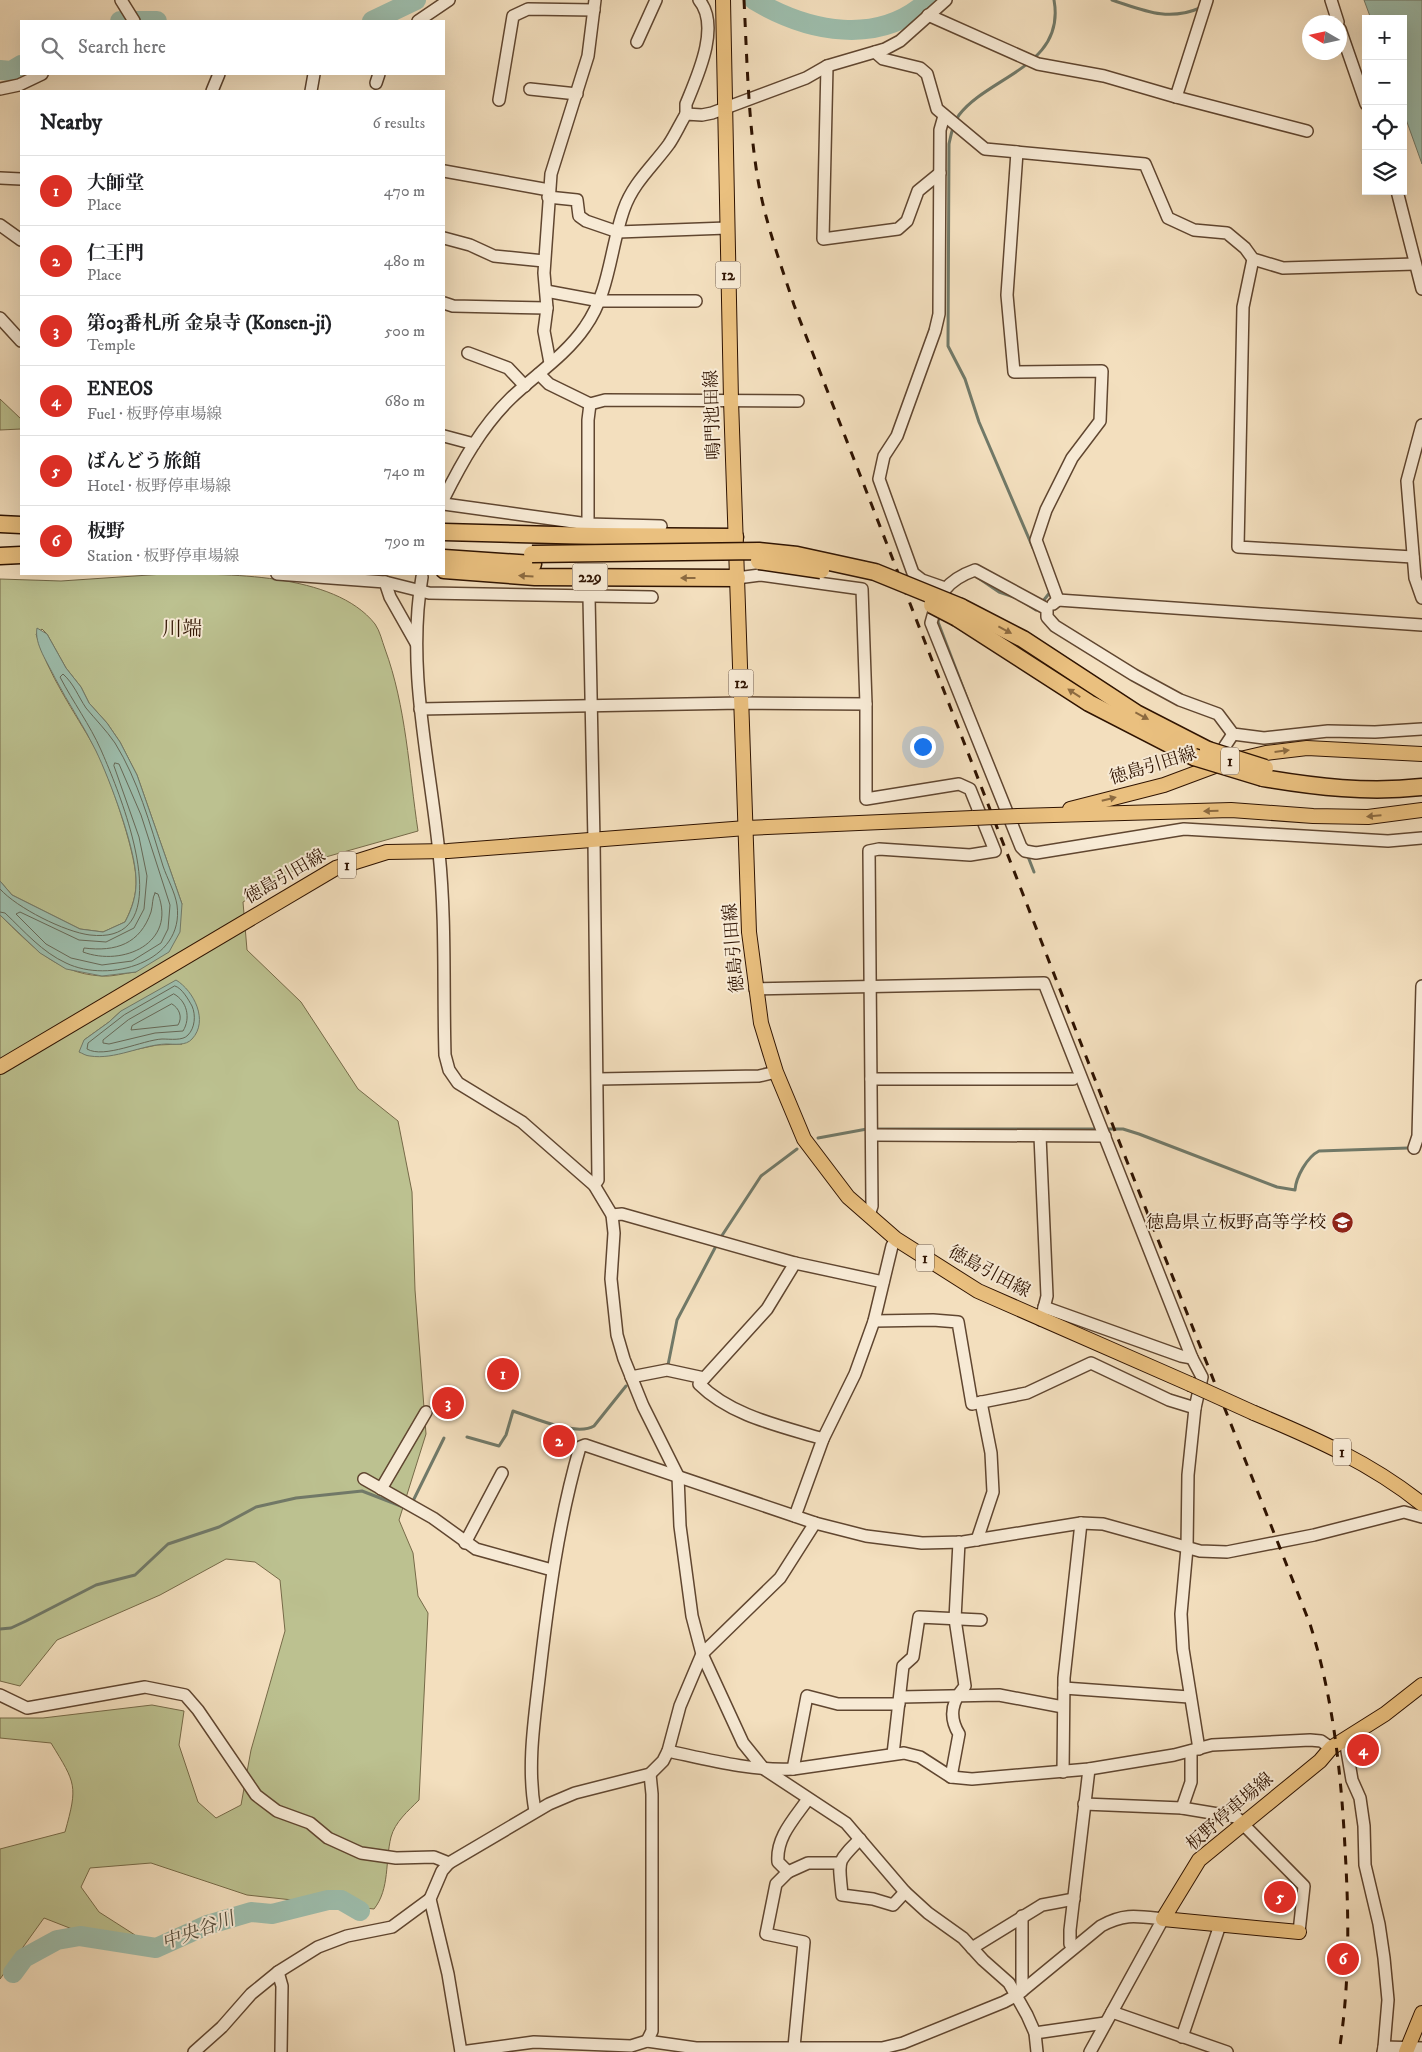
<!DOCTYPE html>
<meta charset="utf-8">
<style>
:root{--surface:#fff;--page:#f2f2f2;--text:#202124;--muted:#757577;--line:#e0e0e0;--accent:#d93025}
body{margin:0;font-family:"IM FELL DW Pica","Noto Serif JP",serif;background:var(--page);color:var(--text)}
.controls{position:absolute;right:15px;top:15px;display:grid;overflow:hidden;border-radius:0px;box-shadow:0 5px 20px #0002}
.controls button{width:45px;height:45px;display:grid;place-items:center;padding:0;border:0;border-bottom:1px solid var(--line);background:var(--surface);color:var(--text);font:25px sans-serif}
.compass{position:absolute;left:1302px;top:15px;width:45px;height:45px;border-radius:50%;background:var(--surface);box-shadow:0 5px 20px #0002;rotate:279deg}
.you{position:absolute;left:922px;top:746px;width:18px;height:18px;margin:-12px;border:4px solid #fff;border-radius:50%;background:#1a73e8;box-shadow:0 0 0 8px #1a73e833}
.badge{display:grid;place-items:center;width:32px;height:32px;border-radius:50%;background:var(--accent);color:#fff;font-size:16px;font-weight:700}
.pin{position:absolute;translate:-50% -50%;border:2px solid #fff;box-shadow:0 1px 5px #0006}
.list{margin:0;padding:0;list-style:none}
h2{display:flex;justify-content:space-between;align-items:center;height:65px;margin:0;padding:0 20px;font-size:21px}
h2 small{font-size:16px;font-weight:400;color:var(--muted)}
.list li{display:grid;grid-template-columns:32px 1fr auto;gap:15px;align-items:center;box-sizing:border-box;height:70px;padding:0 20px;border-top:1px solid var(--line)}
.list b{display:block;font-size:19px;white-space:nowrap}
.list p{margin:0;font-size:16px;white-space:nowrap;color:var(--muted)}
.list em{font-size:16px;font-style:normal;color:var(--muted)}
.icon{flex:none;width:28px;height:28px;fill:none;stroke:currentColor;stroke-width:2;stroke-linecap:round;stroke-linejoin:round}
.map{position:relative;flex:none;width:1422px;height:2052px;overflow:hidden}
.search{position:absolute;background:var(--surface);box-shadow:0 5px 20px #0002;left:20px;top:20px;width:425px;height:55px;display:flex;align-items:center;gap:12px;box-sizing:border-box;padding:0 18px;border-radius:0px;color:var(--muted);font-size:19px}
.panel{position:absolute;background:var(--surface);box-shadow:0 5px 20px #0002;left:20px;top:90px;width:425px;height:485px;border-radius:0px}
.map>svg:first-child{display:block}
</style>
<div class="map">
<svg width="1422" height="2052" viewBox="0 0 1422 2052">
<rect width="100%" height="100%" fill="#f3dfbe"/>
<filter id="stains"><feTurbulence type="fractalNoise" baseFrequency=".004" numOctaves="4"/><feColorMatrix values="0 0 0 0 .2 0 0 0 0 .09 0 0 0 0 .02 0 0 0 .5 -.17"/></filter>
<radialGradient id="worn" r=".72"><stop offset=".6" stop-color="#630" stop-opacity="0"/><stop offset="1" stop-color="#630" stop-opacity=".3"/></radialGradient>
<g fill="#bcc190" stroke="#766a48" fill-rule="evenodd">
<path d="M0 399 21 419V429L0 430Z"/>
<path d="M164 574C225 574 334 572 375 624 380 631 382 641 385 649 406 706 409 771 418 831L308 862 243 902 247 950 301 1002 358 1089 398 1121 412 1192 415 1290 426 1434 399 1520 413 1553 418 1596 428 1613 419 1800C408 1811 395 1822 391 1837 385 1861 390 1889 374 1909L247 1895 151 1863 90 1868 81 1887 99 1912 135 1935 126 1950 44 1918 0 1979V1849L65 1832C78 1785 76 1784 51 1743L0 1738V1718H43L152 1705 184 1711 179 1745 198 1802 216 1818 241 1805 251 1750 285 1631 280 1580 255 1562 226 1559 160 1595 57 1640 20 1686 0 1681V915C31 945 55 973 101 976 112 977 125 973 136 972L182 904 137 775 120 742 107 723 89 703 81 687 66 668 47 634 42 629 36 634C48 675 74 711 95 748 109 774 135 850 136 879 137 894 132 908 125 922L103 932 80 929 12 895 0 881V579L61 581ZM121 1011 182 1044 157 1045 110 1055 84 1040 109 1022Z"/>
</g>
<g fill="#9dbdac" stroke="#717968">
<path d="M1364 0H1422V164L1403 111V19H1371Z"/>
<path d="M37 628 47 634 66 668 81 687 89 703 107 723 120 742 137 775 182 904 180 932 169 952 136 972 102 976 66 969 40 953 0 915V881L12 895 80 929 103 932 125 922C132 909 137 894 136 878 135 847 110 780 96 751 84 726 68 703 55 678 48 663 34 644 37 628Z"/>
<path d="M176 980C194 991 209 1021 192 1039 186 1046 174 1044 166 1044 141 1045 115 1060 90 1056 86 1056 82 1053 79 1052L84 1040 109 1022 121 1011Z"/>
</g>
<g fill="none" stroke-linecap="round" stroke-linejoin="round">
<g stroke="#666856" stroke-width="1">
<path d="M115 763 119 764 141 815 170 905 168 929 161 943 132 961 102 965 71 958 46 944 16 914 20 912 79 940 106 942 134 928 144 909 147 876 139 837 114 766Z"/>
<path d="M0 889C17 908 65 932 90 935 184 946 119 791 101 750 90 725 73 702 60 677L63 674C74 684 78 696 86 708 96 720 106 730 115 743 138 780 150 824 163 866 167 878 175 892 177 905 185 962 109 984 66 963 42 952 25 932 5 913L0 912"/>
<path d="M155 893 158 894C177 943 123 967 83 952L84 948C116 952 140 944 151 912 153 905 152 898 155 893Z"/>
<path d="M175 986C182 988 188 999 192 1006 196 1015 195 1028 188 1035 183 1041 170 1039 162 1039 143 1040 104 1059 87 1049L88 1043 124 1015Z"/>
<path d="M174 994C187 1001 191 1018 183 1031L155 1033 109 1044 103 1043V1040L128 1020Z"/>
<path d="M172 1004C179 1008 183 1017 178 1025L131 1030 132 1026Z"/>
</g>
<g stroke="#717968" stroke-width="3">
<path d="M1112 0C1143 10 1167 22 1200 8"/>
<path d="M1033 548 979 422 965 379 948 346 949 144C951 134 953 123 959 115 989 76 1066 66 1054 0"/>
<path d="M974 575 999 592 1014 597"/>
<path d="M1022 601 1036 610 1051 591"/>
<path d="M940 614 938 622 970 706"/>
<path d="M1027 854 1034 872"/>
<path d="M878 1129H1100"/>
<path d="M1106 1129H1123L1139 1134 1277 1187 1295 1190C1296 1177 1307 1157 1319 1151L1408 1148"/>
<path d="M818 1138 867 1129"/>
<path d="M721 1237 761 1176 797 1149"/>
<path d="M668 1365 677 1320 716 1246"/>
<path d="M467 1437 499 1446 506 1435 513 1411C532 1417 576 1437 594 1426L626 1386"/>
<path d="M412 1503 444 1438"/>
<path d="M0 1629 11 1628 26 1621 96 1585 135 1575 168 1544 219 1527 256 1507 296 1498 362 1491 406 1508"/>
</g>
<g stroke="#9dbdac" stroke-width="20">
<path d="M754 0C808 32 879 47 929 0"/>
<path d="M120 21H157"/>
<path d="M372 21 416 0"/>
<path d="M0 70 11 71 21 65"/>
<path d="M13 1973 24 1958 57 1940 80 1936 156 1948 207 1925 251 1912 272 1914 328 1900H341L360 1911"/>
</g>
<defs>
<g id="minor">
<path d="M121 0 134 21"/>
<path d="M1331 0 1338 22"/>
<path d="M928 15 1038 64 1104 76 1176 97 1207 0"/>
<path d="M418 21 449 0"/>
<path d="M1340 29 1366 104"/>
<path d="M637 42 656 0"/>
<path d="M875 52 883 59 920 68 927 74 937 109 985 149 1145 164 1168 218 1194 230 1227 233 1245 248 1253 259 1283 268 1415 264"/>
<path d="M827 66 823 239 898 229 907 221 918 191 940 173"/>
<path d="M376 83 379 74"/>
<path d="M0 89 19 85 42 74"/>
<path d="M530 89 577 94"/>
<path d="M212 91 219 74"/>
<path d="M311 91 314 74"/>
<path d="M1176 97 1307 131"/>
<path d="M499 100 513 16 528 9 594 10"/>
<path d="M686 114V104C697 77 721 26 699 0"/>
<path d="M944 116 940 130 939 314 935 331 897 436 884 456 879 479 913 573 922 580 945 588"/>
<path d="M1017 152 1007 295 1014 372 1102 371 1100 421 1072 458 1046 510 1036 540 1058 600"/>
<path d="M444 171 549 190"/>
<path d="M0 178 21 179"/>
<path d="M1397 191 1422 289"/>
<path d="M548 197 577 200 579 216 586 221 618 232 727 228"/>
<path d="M0 225 21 240"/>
<path d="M444 238 470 245 494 256 544 261"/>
<path d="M1253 259 1243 307 1238 547 1413 557"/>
<path d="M546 291 600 301H696"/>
<path d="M444 303 453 306 547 308"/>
<path d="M0 318 21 341"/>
<path d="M468 353 508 368 525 386"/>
<path d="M550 363 544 331 547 308 544 273 551 174 588 56 595 0"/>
<path d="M539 374 549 384 590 404 605 400 798 401"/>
<path d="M1422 425 1407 481 1415 578 1422 598"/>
<path d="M444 436 474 444"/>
<path d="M444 498C462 462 482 426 511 398 535 375 566 355 585 327 610 292 610 248 624 209 633 183 653 166 669 144 675 135 680 124 686 114L702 115 712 113 806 78 827 66 885 49 900 41 946 0"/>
<path d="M444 504 588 524 661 526"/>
<path d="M588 524V420L590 404"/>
<path d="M277 574 385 582 390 597 416 643"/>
<path d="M422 577C406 669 430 762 439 853 446 920 443 988 445 1055L449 1070 458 1083 522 1122 594 1185 612 1215 614 1233 611 1279 617 1335 624 1359 643 1406 678 1476 680 1526 692 1616 702 1654 743 1743 764 1769 846 1823 905 1892 928 1913 963 1938 983 1960 1009 1983 1027 2015 1035 2033 1037 2052"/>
<path d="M737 578 760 575 862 589 866 704V799L959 784 970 789 995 851 970 855 879 849 869 851 872 1206 869 1215"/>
<path d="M385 582 429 593 652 597"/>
<path d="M589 597 594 841 598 1180 594 1185"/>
<path d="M1053 604 1058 600 1422 625"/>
<path d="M420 709 741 703 866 704"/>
<path d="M1422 729 1375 732 1328 731 1264 738 1233 734 1218 714 1180 700 1134 675 1055 626 1047 617V609L975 570C947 580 938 594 931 623L1021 847 1025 851 1036 853 1184 829 1388 841 1422 838"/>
<path d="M1223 761 1225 746 1233 734"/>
<path d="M755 989 1044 983 1192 1358 1202 1377 1195 1408"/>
<path d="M598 1079 759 1076 776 1072"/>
<path d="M871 1079H1073"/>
<path d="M872 1135 1105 1136"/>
<path d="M1040 1136 1047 1296 1041 1320"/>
<path d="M1414 1148 1418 1136 1422 986"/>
<path d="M612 1215 622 1214 795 1263 883 1282"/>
<path d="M795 1263 767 1309 699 1384C731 1416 781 1426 823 1439"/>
<path d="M1044 1307 1181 1356 1192 1358"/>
<path d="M874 1321 933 1320 958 1322 972 1404 1027 1393 1091 1363 1169 1400 1195 1408 1188 1475 1187 1548 1181 1614 1183 1649 1199 1749"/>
<path d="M631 1377 667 1370 704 1378"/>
<path d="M364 1479 433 1518 476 1549 552 1570"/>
<path d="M381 1489 426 1412"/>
<path d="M795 1516 823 1439 855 1374 874 1321 892 1246 896 1239"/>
<path d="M977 1540 993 1492 991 1453 981 1402"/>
<path d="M465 1543 502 1473"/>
<path d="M1064 1688 1189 1697"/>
<path d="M0 1695 27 1708 145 1687 185 1695 198 1710 256 1795 277 1811 310 1823 328 1838 361 1853 396 1858 434 1857 449 1863 549 1804 575 1793 650 1774 663 1761 668 1751 680 1706 702 1654 780 1578 815 1523"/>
<path d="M900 1697 999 1695 1063 1707"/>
<path d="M1345 1739 1352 1780 1360 1798 1364 1826 1365 1865 1379 1924 1384 1958 1388 2000 1384 2047"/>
<path d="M668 1751C710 1760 751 1771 793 1769L904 1753 920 1757 951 1777 972 1779 1089 1769 1174 1755 1212 1745 1310 1740 1321 1741 1331 1748"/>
<path d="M893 1754 903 1666 913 1657 919 1617 981 1620"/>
<path d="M793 1769 807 1696 838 1704H899"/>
<path d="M1063 1772 1064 1678 1081 1523"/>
<path d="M951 1777 959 1734C948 1716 952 1701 965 1686L955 1619 959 1542"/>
<path d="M1084 1804 1182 1808 1236 1817 1304 1886 1299 1932"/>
<path d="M1182 1808 1191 1782V1751"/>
<path d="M535 1811C527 1768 534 1722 539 1679 548 1600 558 1523 580 1447L585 1445 815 1523 866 1536 922 1543 963 1542 1081 1523 1103 1524 1200 1551 1227 1552 1314 1535 1404 1512 1422 1517"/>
<path d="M860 1839C835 1864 839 1860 842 1895L873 1899 893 1905 905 1892"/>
<path d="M449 1863 442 1871 430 1899 448 1974 461 2052"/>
<path d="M788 1872 808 1863H839"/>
<path d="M1022 1916V1991"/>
<path d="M972 1948 1042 1905 1074 1899"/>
<path d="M1073 1948 1070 1944V1930L1089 1769"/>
<path d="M278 1972 282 1986 281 2052"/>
<path d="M1112 2012 1227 2052"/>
<path d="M1035 2033 1105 2023"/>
<path d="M1182 2037 1220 1925"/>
<path d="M647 2041 652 2031V1794L650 1774"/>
<path d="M794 2047 804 1942 766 1934 776 1884 788 1872 778 1862C776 1837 794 1819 808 1799"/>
<path d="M194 2052 222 2027 251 1994 278 1972 318 1947 347 1936 392 1927 430 1899"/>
<path d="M461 2052 534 2042 631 2046 647 2041 696 2048H882L903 2043 1004 2002 1017 1995 1101 1926C1124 1913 1137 1916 1163 1919L1090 2052"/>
<path d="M1383 2052 1384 2047 1422 2048"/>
</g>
<g id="major">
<path d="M723 0 731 400 749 932 761 1023 776 1072 804 1139 848 1197 896 1239 978 1291 1190 1384"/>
<path d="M1070 809 1164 785 1223 763 1266 753 1307 748 1422 754"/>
<path d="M1018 816 1231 810 1313 816 1368 817 1422 810"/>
<path d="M0 1067 336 868 387 852 448 851 746 828 973 818"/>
<path d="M1254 1413C1314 1438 1371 1463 1422 1504"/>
<path d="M1299 1932 1163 1919 1199 1860 1320 1761 1331 1748 1385 1714 1422 1685"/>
<path d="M1406 2052 1422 2013"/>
</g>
<g id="highway">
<path d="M0 524 21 525"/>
<path d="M444 532 595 536 735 537"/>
<path d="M0 556 21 555"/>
<path d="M444 558 533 564"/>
<path d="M444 570 535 577 737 578"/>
<path d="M961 607 1023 639 1136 713 1208 750"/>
<path d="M957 618 1089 703 1194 757"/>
<path d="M1263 778C1316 787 1368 793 1422 787"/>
</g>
</defs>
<use href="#minor" stroke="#604630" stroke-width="14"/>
<use href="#major" stroke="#2f1301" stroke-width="16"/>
<use href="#highway" stroke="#2f1301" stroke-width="19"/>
<use href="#minor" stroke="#f7ead5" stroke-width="11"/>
<use href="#major" stroke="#eac07f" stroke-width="14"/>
<use href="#highway" stroke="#eac07f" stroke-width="16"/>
<path stroke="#2f1301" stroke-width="3" stroke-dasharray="9 9" stroke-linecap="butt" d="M744 0C747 58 748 116 757 174 764 219 780 262 794 305L1115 1131 1310 1624C1333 1697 1341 1771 1345 1848 1349 1917 1350 1984 1339 2052"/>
<defs>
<g id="major-bridge">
<path d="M973 818 1018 816"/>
<path d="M1190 1384 1254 1413"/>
</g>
<g id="highway-bridge">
<path d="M532 554 759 551 797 555 875 572 961 607"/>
<path d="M759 561 821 570"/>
<path d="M932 605 957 618"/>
<path d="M1208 750 1265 768"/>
<path d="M1194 757 1263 778"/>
</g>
</defs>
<use href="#major-bridge" stroke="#2f1301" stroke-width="16" stroke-linecap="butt"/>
<use href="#highway-bridge" stroke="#2f1301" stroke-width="19" stroke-linecap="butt"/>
<use href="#major-bridge" stroke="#eac07f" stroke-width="14"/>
<use href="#highway-bridge" stroke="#eac07f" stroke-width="16"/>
</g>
<defs><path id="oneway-solid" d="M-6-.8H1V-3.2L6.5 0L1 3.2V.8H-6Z" transform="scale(1.25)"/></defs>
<g fill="#8c6a40">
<use href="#oneway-solid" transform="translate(526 576) rotate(-176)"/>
<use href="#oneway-solid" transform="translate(688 578) rotate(-180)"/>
<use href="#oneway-solid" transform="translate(1005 630) rotate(28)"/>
<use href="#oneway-solid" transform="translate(1074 693) rotate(-147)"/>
<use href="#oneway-solid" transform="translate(1142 716) rotate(28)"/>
<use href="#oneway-solid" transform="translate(1282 751) rotate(-7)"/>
<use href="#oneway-solid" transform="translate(1109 799) rotate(-14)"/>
<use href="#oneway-solid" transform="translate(1211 811) rotate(178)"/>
<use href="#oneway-solid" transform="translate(1374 816) rotate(175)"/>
</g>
<defs>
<symbol id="school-disc" viewBox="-11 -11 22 22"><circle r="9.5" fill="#8f2418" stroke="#f7ead5"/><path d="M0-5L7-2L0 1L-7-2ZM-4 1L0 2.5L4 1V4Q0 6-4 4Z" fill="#fff"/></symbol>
</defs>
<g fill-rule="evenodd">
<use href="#school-disc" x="1330" y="1210" width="25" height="25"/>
</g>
<g text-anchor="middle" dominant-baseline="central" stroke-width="4" stroke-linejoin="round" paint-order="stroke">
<g fill="#f7ead5" stroke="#6b5441" stroke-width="1">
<rect x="715.5" y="261.5" width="25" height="27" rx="4"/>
<rect x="572.5" y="563.5" width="35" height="27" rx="4"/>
<rect x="728.5" y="669.5" width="25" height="27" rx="4"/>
<rect x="1221" y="747.5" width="18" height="27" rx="4"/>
<rect x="338" y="851.5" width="18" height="27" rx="4"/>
<rect x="916" y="1244.5" width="18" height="27" rx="4"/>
<rect x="1333" y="1438.5" width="18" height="27" rx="4"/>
</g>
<g font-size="16" font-weight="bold" fill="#2f1301">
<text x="728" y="275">12</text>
<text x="590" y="577">229</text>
<text x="741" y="683">12</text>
<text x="1230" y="761">1</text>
<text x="347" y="865">1</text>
<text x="925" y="1258">1</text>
<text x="1342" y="1452">1</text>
</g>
<g font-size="18" fill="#2f1301" stroke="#f7ead5">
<text transform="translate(713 415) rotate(-92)">鳴門池田線</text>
<text transform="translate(1153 766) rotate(-17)">徳島引田線</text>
<text transform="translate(285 877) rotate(-30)">徳島引田線</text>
<text transform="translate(734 948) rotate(-95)">徳島引田線</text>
<text transform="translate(989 1272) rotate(28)">徳島引田線</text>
<text transform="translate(1230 1812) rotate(-41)">板野停車場線</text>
</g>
<g font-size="18" fill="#2f1301" stroke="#f7ead5" text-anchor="end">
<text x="1326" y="1223">徳島県立板野高等学校</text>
</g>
<g font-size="19" font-style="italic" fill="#564e3d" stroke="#f7ead5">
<text transform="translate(198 1931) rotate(-20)">中央谷川</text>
</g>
<g font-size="20" fill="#2f1301" stroke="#f7ead5">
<text x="182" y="629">川端</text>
</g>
</g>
<rect width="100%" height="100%" filter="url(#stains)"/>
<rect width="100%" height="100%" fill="url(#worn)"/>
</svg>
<div class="controls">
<button>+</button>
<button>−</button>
<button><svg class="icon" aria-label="locate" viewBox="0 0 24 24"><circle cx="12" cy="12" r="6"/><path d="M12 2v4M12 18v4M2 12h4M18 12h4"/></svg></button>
<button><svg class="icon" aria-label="layers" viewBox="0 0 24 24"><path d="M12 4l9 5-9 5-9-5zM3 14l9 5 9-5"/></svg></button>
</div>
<svg class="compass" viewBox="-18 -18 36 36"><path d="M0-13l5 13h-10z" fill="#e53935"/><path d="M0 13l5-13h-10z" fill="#757577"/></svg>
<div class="you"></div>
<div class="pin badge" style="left:503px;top:1374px">1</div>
<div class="pin badge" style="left:559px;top:1441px">2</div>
<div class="pin badge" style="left:448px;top:1403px">3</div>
<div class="pin badge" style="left:1363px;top:1750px">4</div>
<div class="pin badge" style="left:1280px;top:1897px">5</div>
<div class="pin badge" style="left:1343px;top:1959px">6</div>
<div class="search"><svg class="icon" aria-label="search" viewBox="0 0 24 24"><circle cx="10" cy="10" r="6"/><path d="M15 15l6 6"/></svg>Search here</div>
<section class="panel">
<h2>Nearby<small>6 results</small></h2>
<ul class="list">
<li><span class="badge">1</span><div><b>大師堂</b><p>Place</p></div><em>470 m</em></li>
<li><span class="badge">2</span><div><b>仁王門</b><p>Place</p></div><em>480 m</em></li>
<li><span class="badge">3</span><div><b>第03番札所 金泉寺 (Konsen-ji)</b><p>Temple</p></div><em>500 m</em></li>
<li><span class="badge">4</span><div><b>ENEOS</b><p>Fuel · 板野停車場線</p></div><em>680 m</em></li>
<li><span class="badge">5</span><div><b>ばんどう旅館</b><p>Hotel · 板野停車場線</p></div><em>740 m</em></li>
<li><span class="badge">6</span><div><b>板野</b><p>Station · 板野停車場線</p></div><em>790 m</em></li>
</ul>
</section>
</div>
